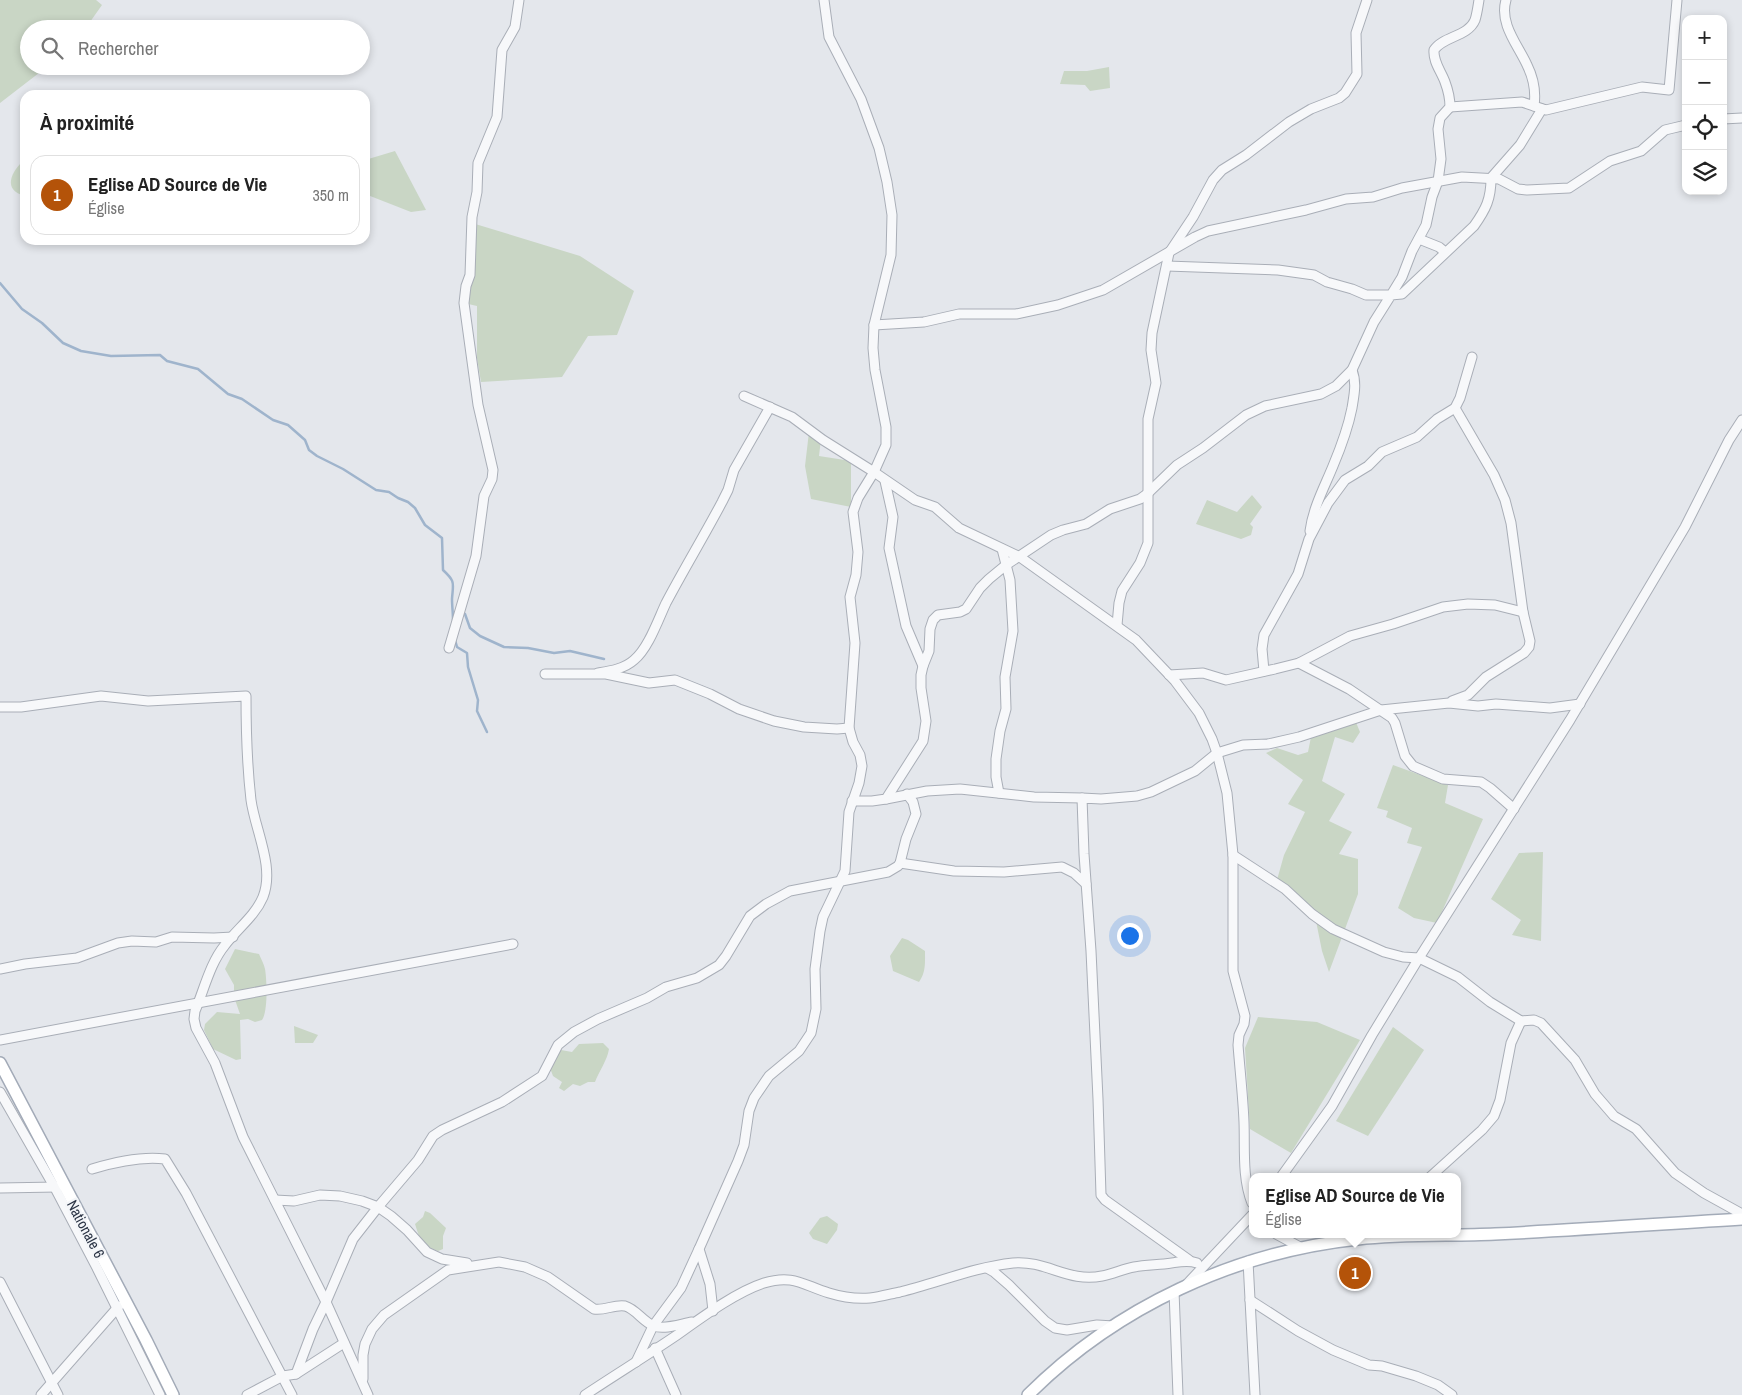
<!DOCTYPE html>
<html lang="fr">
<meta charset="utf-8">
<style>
:root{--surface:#fff;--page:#f6f6f6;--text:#222;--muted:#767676;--line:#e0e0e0;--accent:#b45309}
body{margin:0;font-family:"Archivo Narrow",sans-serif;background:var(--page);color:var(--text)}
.controls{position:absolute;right:15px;top:15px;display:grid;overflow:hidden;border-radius:10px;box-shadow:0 2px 8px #0003}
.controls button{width:45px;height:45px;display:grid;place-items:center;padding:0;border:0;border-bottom:1px solid var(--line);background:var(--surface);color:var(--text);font:25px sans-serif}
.you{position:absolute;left:1129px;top:935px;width:18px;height:18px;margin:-12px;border:4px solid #fff;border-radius:50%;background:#1a73e8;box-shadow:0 0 0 8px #1a73e833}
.badge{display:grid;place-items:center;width:32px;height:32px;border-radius:50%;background:var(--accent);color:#fff;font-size:16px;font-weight:700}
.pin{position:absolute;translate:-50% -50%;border:2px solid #fff;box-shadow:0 1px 5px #0006}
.popup{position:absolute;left:1249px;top:1173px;width:212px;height:65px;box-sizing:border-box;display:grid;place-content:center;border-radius:10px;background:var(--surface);filter:drop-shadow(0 1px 4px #0005);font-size:16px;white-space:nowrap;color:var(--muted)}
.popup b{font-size:19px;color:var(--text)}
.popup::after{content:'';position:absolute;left:50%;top:100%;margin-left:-10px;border:10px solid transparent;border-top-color:var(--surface)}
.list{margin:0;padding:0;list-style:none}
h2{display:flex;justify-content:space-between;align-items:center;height:65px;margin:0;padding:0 20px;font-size:21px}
h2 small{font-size:16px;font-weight:400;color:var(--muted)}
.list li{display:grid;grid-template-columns:32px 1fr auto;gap:15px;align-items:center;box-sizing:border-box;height:80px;margin:0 10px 10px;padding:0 10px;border:1px solid var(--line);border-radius:15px}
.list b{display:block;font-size:19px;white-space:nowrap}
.list p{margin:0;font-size:16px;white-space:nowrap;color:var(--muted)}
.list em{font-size:16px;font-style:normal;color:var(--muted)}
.icon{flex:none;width:28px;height:28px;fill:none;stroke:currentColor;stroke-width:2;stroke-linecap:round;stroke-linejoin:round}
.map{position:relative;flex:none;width:1742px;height:1395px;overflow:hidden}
.search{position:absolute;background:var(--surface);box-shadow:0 2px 8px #0003;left:20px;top:20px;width:350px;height:55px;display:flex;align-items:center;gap:12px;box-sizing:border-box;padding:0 18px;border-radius:28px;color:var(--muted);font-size:19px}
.panel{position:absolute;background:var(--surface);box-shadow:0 2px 8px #0003;left:20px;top:90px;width:350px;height:155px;border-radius:15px}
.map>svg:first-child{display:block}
</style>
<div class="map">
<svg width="1742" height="1395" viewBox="0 0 1742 1395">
<rect width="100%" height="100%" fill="#e4e7ec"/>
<g fill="#c9d6c5">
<path d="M0 0H96L102 5 85 29H29V66H48L0 103Z"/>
<path d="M1109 67 1110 88 1090 91 1085 85 1060 84 1064 71H1087Z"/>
<path d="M395 151 426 210 411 212 365 194V160Z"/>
<path d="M24 160H25V196C2 190 11 172 24 160Z"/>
<path d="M472 223 580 256 634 291 617 335 588 336 562 377 481 382 477 358V306L464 303Z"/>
<path d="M809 432 821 439 819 456 851 461V507L811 499 805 466Z"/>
<path d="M1252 495 1262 507 1250 524 1253 527 1251 535 1241 539 1196 524 1207 500 1237 512Z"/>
<path d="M1355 720 1360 732 1353 743 1335 737 1322 781 1345 794 1329 821 1352 832 1339 854 1358 859V894L1329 972 1322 951 1315 916 1277 880 1284 855 1305 812 1288 804 1303 780 1266 753 1277 748 1298 755 1308 752 1312 732Z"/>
<path d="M1393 765 1448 785 1445 803 1483 819 1437 923 1414 918 1398 908 1422 847 1407 843 1412 828 1386 817 1388 811 1377 808Z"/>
<path d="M1543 852 1541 941 1512 935 1521 920 1491 899 1519 853Z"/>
<path d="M902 938 908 940 925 951C925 963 926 972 919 982L893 971 890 956Z"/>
<path d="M235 949 259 954C261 959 264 964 265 969 267 980 268 1012 262 1020L255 1022 248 1019 240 1020 241 1059 236 1060 213 1049 204 1030 205 1024 217 1012 240 1014 234 997V985L225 969Z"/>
<path d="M1258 1017 1317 1022 1360 1040 1291 1153 1250 1129 1245 1048Z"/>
<path d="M294 1026 318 1035 313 1043H295Z"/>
<path d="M1393 1027 1424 1050 1368 1136 1336 1121Z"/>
<path d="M603 1043 609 1049C607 1061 599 1071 595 1082H588L580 1086 573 1084 564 1091 559 1088 562 1082 553 1076 550 1068 561 1050 572 1052 579 1044Z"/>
<path d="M425 1211 430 1213 446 1228 443 1236V1249L438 1251C422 1245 420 1240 415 1224L423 1217Z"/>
<path d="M827 1216 838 1224 837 1230 827 1244 813 1239 809 1233 820 1218Z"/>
</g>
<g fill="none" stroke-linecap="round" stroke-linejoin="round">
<g stroke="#9fb4cc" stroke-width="2.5">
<path d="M0 283 22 309 42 323 63 343 81 351 111 356 160 355 167 361 198 369 228 394 242 399 273 420 288 425 305 440 309 450 317 456 343 469 376 490 389 492 398 498 408 502 415 508 425 525 442 538 443 570C456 582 453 583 452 599 452 606 453 613 453 620"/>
<path d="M462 612 465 614 470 628 480 636 504 647 528 648 554 653 570 651 604 659"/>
<path d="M455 640 457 647 467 653 468 667 478 700 477 711 487 732"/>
</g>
<defs>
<g id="minor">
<path d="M1506 0C1499 24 1518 45 1527 65 1533 77 1536 92 1534 106"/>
<path d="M1450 107 1522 102 1546 110 1642 87 1669 90 1677 0"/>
<path d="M1723 119 1742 118"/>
<path d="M1419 239 1439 247 1445 252"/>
<path d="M1167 266 1278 270 1314 275 1327 282 1352 289 1366 295H1391L1402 277 1412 251 1426 225 1432 197 1438 181 1441 159 1438 129 1440 118 1450 107C1450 98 1448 90 1445 82 1441 71 1433 62 1434 50 1443 36 1468 37 1475 20 1477 14 1478 6 1479 0"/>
<path d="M874 325 924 322 959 314H1016L1058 305 1103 290 1195 237 1208 231 1306 210 1346 199 1373 197 1402 188 1462 177 1499 179 1518 189 1527 190 1569 188 1610 161 1641 151 1665 130 1686 125"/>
<path d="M744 396 792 417 823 440 874 472 915 500 935 507 959 528 1020 557 1136 640 1175 681 1199 713 1212 739 1217 753 1227 793 1233 855V971L1245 1016 1244 1024 1239 1035 1238 1045C1240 1071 1243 1097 1244 1122 1245 1148 1242 1178 1252 1203"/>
<path d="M885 481 893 517 889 548 906 626 923 666"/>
<path d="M1310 531C1313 508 1324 488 1333 466 1341 447 1348 428 1352 408 1354 395 1357 383 1352 370"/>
<path d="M1117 625 1119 603 1122 591 1140 563 1148 543V419L1156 383 1151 350 1152 333 1169 253 1193 217 1213 180 1222 170 1246 155 1289 122 1311 109 1339 98 1345 93 1357 74 1356 33 1367 0"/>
<path d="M449 648 476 556 484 496 492 479 493 470 478 405 464 303 466 286 470 275 472 217 477 192 478 163 497 117 502 50 515 27 519 0"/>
<path d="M1299 663 1349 689 1392 718 1395 723 1405 756 1413 766 1443 779 1481 782 1490 788 1514 809"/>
<path d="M1264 671 1262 649 1264 635 1298 574 1309 539 1328 503 1345 480 1368 466 1382 452 1417 437 1437 419 1455 408 1460 398 1472 357"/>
<path d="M598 673C610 671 624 669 634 660 648 649 658 620 666 603 684 569 704 536 722 502L728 490 734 470 770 407"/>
<path d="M545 674H606L649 683 675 680 710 694 739 709 774 721 804 727 837 729 849 728"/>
<path d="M1169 675 1203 673 1226 680 1275 669 1299 663 1350 636 1393 624 1443 607 1468 604 1495 605 1523 612"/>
<path d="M1452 701 1468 695 1486 677 1524 653 1529 647 1530 641 1523 612 1511 523 1505 500 1494 475 1455 408"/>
<path d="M0 707H21L101 696 148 701 246 696C246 731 247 765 251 800 255 830 275 867 263 897 255 916 237 929 225 945 210 963 204 990 195 1011L194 1019 196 1028 215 1063 243 1137 326 1302 368 1395"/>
<path d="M999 793 996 777V759L1000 731 1006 709 1005 677 1013 631 1010 580 1002 549"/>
<path d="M886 799 927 791 960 789 1034 797 1082 798"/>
<path d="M852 801H872L886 799 923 741 926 721 921 688V675L923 666 929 651 930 629 933 620 938 615 960 612 966 609 980 588 989 579 1006 565 1051 535 1063 530 1086 524 1110 509 1140 499 1147 494 1177 465 1203 448 1246 415 1265 406 1321 394 1336 386 1352 370 1374 322 1391 295 1402 294 1474 226C1486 209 1491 199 1491 178L1520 145 1542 109"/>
<path d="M1233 855 1285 889 1312 914 1333 929 1384 952 1403 957 1419 958 1458 977 1490 1002 1521 1021 1534 1020 1541 1023 1575 1060 1595 1094 1614 1116 1636 1129 1675 1173 1704 1193 1742 1214"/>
<path d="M900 863 954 871 1004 872 1062 867 1074 873 1086 884"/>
<path d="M0 969 25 964 77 958 118 943 132 941 156 942 172 937 214 938 233 937"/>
<path d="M0 1040 513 944"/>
<path d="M0 1092 55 1188 97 1268 160 1395"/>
<path d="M92 1169C115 1162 141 1156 165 1159L186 1193 292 1395"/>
<path d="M1281 1177 1332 1106 1372 1035 1419 958 1570 720 1685 527 1729 440 1742 420"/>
<path d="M1430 1177 1482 1130 1494 1116 1500 1100 1511 1043 1521 1021"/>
<path d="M0 1188 57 1187"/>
<path d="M275 1200 294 1201 320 1195 340 1196 362 1201 378 1207 391 1216 407 1230 427 1252 442 1259 467 1263"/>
<path d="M1276 1234 1300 1247"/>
<path d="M1189 1260 1105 1200 1101 1195 1098 1099 1091 951 1084 854 1082 798 1101 799 1137 796 1151 792 1195 771 1217 753 1243 745 1268 744 1299 737 1381 710 1449 703 1478 706 1496 704 1550 708 1580 704"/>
<path d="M1248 1261 1255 1395"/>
<path d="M987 1268 994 1272 1009 1285 1045 1321 1055 1328 1067 1330 1097 1325 1114 1326"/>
<path d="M0 1282 58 1395"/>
<path d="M1186 1285 1252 1215"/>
<path d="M1174 1291 1178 1395"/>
<path d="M1250 1300 1298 1331 1333 1350 1369 1365 1382 1366 1416 1376 1438 1385 1452 1395"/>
<path d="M713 1311 710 1284 699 1249 738 1161 744 1145 749 1111 754 1098 769 1076 799 1051 811 1033 816 1009 815 969 820 931 823 917 845 871 849 812 859 783 862 766 860 755 853 742 849 728 855 643 850 597 856 575 858 552 853 512 858 498 874 472 886 445V427L875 370 873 348 874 325 891 255 892 215 887 182 879 148 861 99 829 37 824 0"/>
<path d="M655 1348 676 1395"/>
<path d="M636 1362 653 1326 681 1288 699 1249"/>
<path d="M296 1374 313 1329 326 1302 353 1239 378 1207 418 1160 433 1136 442 1130 502 1102 542 1076 558 1045 574 1032 598 1019 647 998 666 987 697 978 719 965 726 956 750 916 766 904 790 891 888 872 898 866 900 863 906 839 916 814 913 802 907 794"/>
<path d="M363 1379V1355L365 1344 372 1329 384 1315 448 1270 499 1262 525 1267 548 1277 594 1309C604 1311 615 1304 625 1306 636 1309 643 1322 654 1326 664 1330 681 1324 692 1322"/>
<path d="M41 1395 119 1306"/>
<path d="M247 1395 283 1376 296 1374 344 1343"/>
<path d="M585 1395C615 1375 646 1356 677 1335 701 1318 736 1292 764 1283 793 1274 803 1285 829 1293 842 1297 858 1299 870 1298 880 1297 890 1294 900 1292 937 1283 975 1267 1013 1263 1047 1260 1068 1283 1102 1276 1113 1274 1123 1269 1134 1267 1144 1265 1154 1265 1164 1264 1176 1263 1186 1259 1197 1263"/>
</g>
<g id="major">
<path d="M0 1063 146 1340 173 1395"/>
<path d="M1028 1395C1116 1307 1235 1252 1358 1239 1404 1234 1450 1236 1495 1234 1578 1230 1660 1224 1742 1219"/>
</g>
</defs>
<use href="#minor" stroke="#a9aeb7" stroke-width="11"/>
<use href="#major" stroke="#a3abb8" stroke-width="14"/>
<use href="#minor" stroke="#f7f8fa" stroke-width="9"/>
<use href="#major" stroke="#fff" stroke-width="11"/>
</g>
<g text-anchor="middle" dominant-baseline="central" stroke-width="4.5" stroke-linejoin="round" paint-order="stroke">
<g font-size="15" fill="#2b3445" stroke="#f4f6f9">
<text transform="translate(86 1229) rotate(62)">Nationale 6</text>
</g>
</g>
</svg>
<div class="controls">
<button>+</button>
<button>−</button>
<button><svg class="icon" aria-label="locate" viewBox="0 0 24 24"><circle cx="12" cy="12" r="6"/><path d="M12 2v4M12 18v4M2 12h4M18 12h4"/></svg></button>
<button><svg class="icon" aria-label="layers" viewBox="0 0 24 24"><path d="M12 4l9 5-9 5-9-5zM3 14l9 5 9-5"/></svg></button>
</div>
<div class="you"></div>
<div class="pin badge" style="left:1355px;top:1273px">1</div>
<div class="popup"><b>Eglise AD Source de Vie</b>Église</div>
<div class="search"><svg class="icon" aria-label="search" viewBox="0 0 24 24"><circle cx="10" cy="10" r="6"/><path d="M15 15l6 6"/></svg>Rechercher</div>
<section class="panel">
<h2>À proximité<small></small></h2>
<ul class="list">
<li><span class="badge">1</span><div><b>Eglise AD Source de Vie</b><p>Église</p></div><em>350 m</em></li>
</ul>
</section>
</div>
